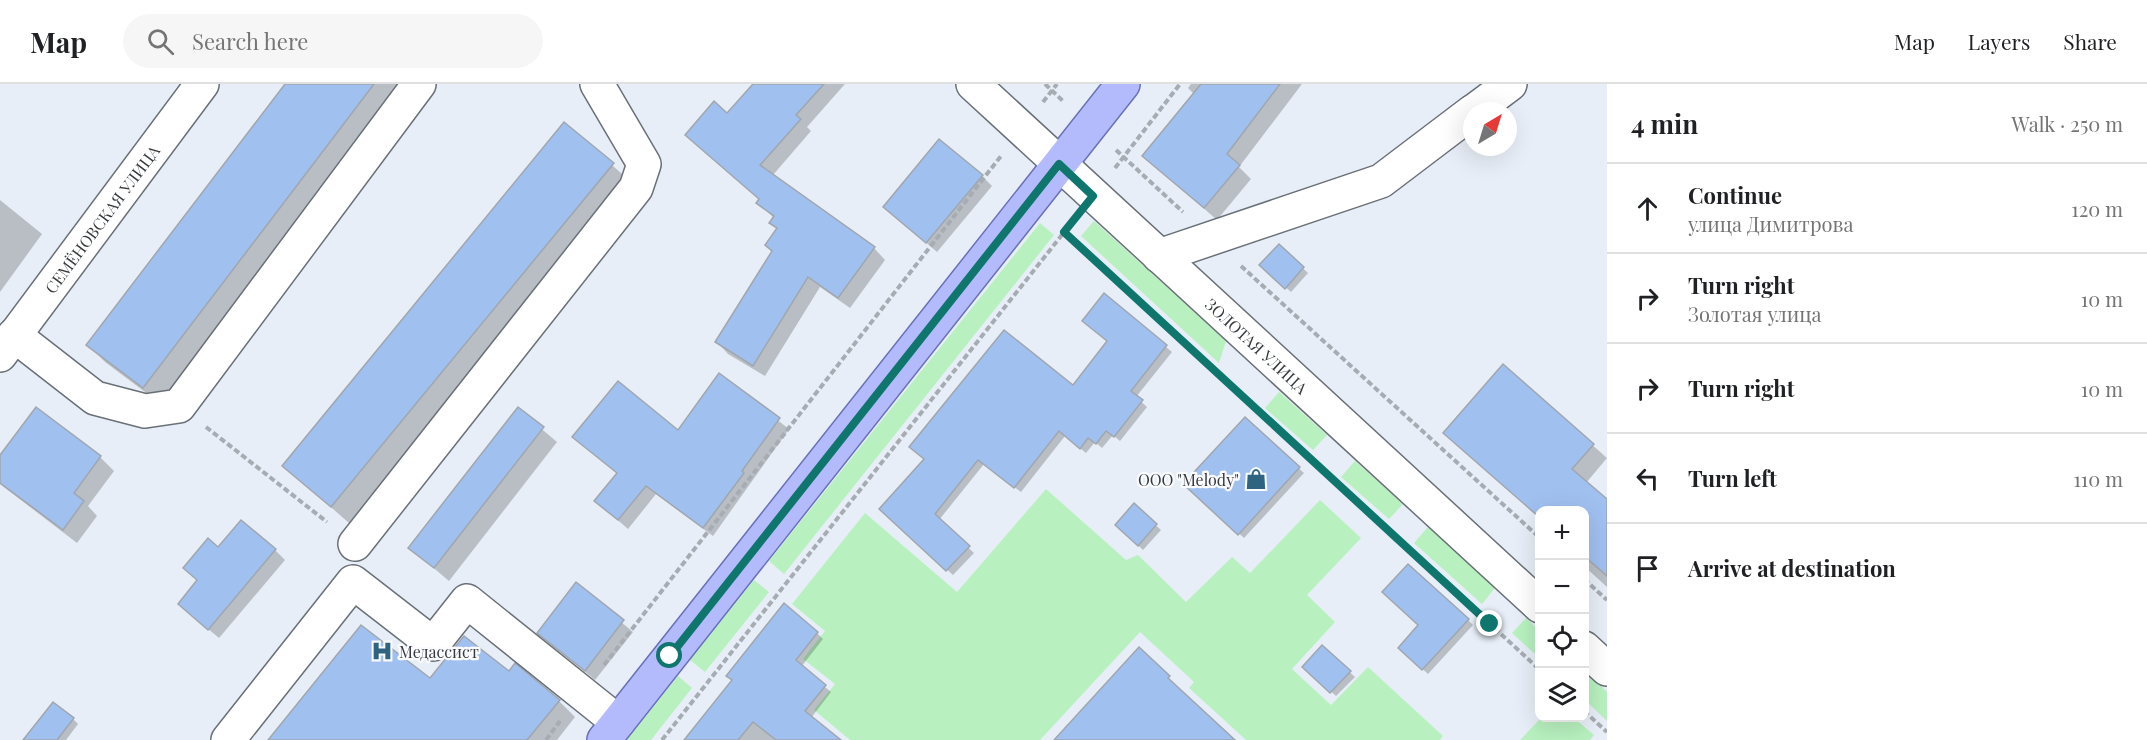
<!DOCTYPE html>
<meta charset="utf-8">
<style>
:root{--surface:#fff;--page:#f6f6f6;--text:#202124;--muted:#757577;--line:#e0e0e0}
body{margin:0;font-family:"Playfair Display",serif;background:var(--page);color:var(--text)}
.controls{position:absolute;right:18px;bottom:18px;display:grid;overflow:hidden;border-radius:12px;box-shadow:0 6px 24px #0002}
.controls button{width:54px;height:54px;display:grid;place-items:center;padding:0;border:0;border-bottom:2px solid var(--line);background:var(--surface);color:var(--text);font:30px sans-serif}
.compass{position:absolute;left:1463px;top:18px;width:54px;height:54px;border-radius:50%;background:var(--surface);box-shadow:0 6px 24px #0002;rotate:38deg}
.stop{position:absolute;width:18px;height:18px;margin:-14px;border:4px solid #0f766e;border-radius:50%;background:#fff}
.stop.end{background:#0f766e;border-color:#fff;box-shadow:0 2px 6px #0008}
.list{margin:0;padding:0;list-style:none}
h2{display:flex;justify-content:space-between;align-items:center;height:78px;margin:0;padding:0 24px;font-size:26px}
h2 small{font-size:20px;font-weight:400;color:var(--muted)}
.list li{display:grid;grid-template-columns:39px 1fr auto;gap:18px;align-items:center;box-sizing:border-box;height:90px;padding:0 24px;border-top:2px solid var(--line)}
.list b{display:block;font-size:22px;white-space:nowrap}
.list p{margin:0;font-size:20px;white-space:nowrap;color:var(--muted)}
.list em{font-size:20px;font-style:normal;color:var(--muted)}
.icon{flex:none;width:33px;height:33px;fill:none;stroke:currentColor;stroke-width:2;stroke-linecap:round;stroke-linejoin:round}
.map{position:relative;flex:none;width:1607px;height:656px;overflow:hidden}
header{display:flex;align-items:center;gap:36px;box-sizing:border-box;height:84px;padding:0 30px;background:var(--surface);border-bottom:2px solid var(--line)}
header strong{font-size:28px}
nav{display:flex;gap:33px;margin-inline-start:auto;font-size:21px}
.search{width:420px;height:54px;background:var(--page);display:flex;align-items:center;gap:15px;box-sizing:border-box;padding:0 21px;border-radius:33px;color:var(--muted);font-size:22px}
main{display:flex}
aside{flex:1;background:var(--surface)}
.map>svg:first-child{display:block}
</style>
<header>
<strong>Map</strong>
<div class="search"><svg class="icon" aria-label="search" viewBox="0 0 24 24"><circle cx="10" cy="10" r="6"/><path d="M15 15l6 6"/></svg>Search here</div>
<nav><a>Map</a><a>Layers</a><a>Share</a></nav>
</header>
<main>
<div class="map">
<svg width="1607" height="656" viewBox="0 0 1607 656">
<rect width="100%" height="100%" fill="#e8eef7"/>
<g fill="#b8f1bf">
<path d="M1094 137 1226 257 1219 279 1081 152Z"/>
<path d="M1040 139 1054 151 784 490 769 477Z"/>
<path d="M1279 308 1327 351 1313 366 1265 324Z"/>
<path d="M1355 377 1403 420 1389 435 1341 393Z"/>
<path d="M1046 405 1126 476 1138 471 1186 518 1232 473 1250 489 1320 416 1361 454 1307 511 1335 538 1292 585 1331 621 1368 583 1443 652 1440 656H1246L1189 604 1194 598 1140 548 1040 656H850L814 626 835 600 803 575 825 547 792 520 865 429 957 508Z"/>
<path d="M1428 443 1495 504 1482 520 1414 459Z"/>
<path d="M754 496 769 508 705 588 690 576Z"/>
<path d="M1526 534 1539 546V574L1512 549Z"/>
<path d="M1585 587 1607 608V637L1585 616Z"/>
<path d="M678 592 692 604 651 656H627Z"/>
<path d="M1541 634H1574L1594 651 1590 656H1520Z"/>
</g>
<g fill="#0003">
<path d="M286 0H404L161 320 105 278 88 261Z"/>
<path d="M755 0H845L807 43 811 47 773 91 874 164 885 176 850 224 820 203 765 292 728 270 717 258 773 168 778 145 771 138 774 134 758 119 761 116 728 31Z"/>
<path d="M1191 0H1302L1239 83 1251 95 1217 136 1144 72 1195 11 1188 4Z"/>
<path d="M580 53 630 97 349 439 284 382Z"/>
<path d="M982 92 992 102 937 168 885 123Z"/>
<path d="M0 116 42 150 0 208Z"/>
<path d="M1279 162 1308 189 1291 208 1261 181Z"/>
<path d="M1104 211 1172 268 1136 313 1147 323 1120 357 1113 351 1102 364 1095 358 1086 369 1065 352 1021 408 984 380 939 436 974 469 953 491 886 430 1073 303 1109 258Z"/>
<path d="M1503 282 1607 374 1586 399 1607 417V503L1584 482V426H1540V433L1445 349Z"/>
<path d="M719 291 789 345 713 452 656 410 628 445 596 417 678 348Z"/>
<path d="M518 325 557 358 449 497 410 464Z"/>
<path d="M1245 335 1304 389 1244 454 1185 400Z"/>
<path d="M100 373 114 387 88 422 97 432 77 459 0 400V374Z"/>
<path d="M1134 421 1161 446 1143 466 1117 441Z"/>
<path d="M219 465 275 466 285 476 219 554 190 530 199 497Z"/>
<path d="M577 501 633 548 595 596 539 549Z"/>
<path d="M1468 536 1473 541 1428 590 1400 564Z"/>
<path d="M817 549 823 555 801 583 831 608 811 634 838 656H686Z"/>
<path d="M1322 563 1355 593 1336 612 1304 583Z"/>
<path d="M509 589 559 617 575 633 557 656H270L430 596Z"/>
<path d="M73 635 78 640 66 656H42Z"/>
</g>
<g fill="#a0c0f0" stroke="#a0a6ae" stroke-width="1.5">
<path d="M285 0H374L143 304 86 261Z"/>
<path d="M753 0H824L796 31 801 35 760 81 875 163 838 214 808 193 753 282 715 258 772 167 765 161 777 144 769 139 774 132 756 119 759 115 685 51 714 17 727 29Z"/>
<path d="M1201 0H1280L1227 70 1240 81 1204 124 1142 72Z"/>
<path d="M564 38 614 79 331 423 282 382Z"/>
<path d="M939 55 983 91 926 159 883 123Z"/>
<path d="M1279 160 1304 183 1285 205 1259 181Z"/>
<path d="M1104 209 1167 261 1131 307 1143 316 1114 353 1106 347 1096 360 1088 354 1080 365 1059 347 1014 404 978 376 935 430 970 462 946 487 879 425 924 375 909 363 1004 246 1073 301 1107 257 1082 237Z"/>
<path d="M1503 280 1594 360 1572 385 1607 415V492L1584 472V426H1539V433L1443 349Z"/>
<path d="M719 289 780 334 742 387 744 389 703 444 646 402 618 436 594 417 617 389 572 353 618 297 678 346Z"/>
<path d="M36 323 101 372 74 409 84 417 63 446 0 399V371Z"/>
<path d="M518 323 544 343 434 484 408 464Z"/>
<path d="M1245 333 1300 383 1238 451 1183 400Z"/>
<path d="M1134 419 1157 440 1138 462 1115 441Z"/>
<path d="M241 436 276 465 208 546 178 520 197 496 183 484 208 454 218 463Z"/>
<path d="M1408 480 1469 535 1422 586 1398 564 1418 541 1382 508Z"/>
<path d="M576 498 624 536 585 587 537 549Z"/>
<path d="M784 519 818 548 796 576 826 601 805 627 841 656H776L753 638 738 656H684L732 596 726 592Z"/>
<path d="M361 541 430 594 464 552 509 587 515 579 560 616 527 656H268Z"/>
<path d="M1322 561 1351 587 1330 609 1302 583Z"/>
<path d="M1139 563 1170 592 1168 594 1235 656H1054Z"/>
<path d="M53 618 74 634 57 656H23Z"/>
</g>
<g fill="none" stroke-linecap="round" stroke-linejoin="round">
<defs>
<g id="minor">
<path id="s1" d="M973 0 1540 522"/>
<path d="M1474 27 1510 0"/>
<path d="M1159 172 1381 97 1472 28"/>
<path d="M14 251 95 314 145 327 179 322 419 0"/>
<path id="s2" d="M0 271 202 0"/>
<path d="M355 460 636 104 644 80 597 0"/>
<path d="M1584 564 1607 585"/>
<path d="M228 656 353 498 433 560 467 517 618 638"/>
</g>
<path id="major" d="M604 656 1123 0"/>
</defs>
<use href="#minor" stroke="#6a7077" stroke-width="36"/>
<use href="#major" stroke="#6871b8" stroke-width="36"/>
<g stroke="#a7acb3" stroke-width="4" stroke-dasharray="6 3" stroke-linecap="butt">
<path d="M1045 0 1064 18"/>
<path d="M1043 18 1057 0"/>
<path d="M1116 66 1183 128"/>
<path d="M1115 84 1180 0"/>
<path d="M1064 148 1540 586"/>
<path d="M1241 182 1540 454"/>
<path d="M206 343 327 438"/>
<path d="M1584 495 1607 516"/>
<path d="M604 581 1001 72"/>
<path d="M1584 627 1607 648"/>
<path d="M546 656 560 637"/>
<path d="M662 656 1073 137"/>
</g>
<use href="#minor" stroke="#fff" stroke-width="33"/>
<use href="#major" stroke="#b4bbfd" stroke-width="33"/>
</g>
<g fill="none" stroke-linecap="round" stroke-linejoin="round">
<path stroke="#0f766e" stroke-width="8" d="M670 572 1059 80 1093 112 1064 148 1490 540"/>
</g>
<defs>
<symbol id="shop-bare" viewBox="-9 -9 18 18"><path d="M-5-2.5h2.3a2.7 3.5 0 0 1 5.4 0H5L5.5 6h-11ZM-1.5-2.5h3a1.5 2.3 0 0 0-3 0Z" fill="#2f6480" stroke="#f9fbff" stroke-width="2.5" paint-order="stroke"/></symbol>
<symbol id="hospital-bare" viewBox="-9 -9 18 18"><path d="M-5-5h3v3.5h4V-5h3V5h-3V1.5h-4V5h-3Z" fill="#2f6480" stroke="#f9fbff" stroke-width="2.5" paint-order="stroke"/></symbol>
</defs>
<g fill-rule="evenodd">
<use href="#shop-bare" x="1241" y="380" width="30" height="30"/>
<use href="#hospital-bare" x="367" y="552" width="30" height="30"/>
</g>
<g text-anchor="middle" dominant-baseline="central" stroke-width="4.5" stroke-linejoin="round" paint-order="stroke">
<g font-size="16" fill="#373a3d" stroke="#f9fbff">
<text stroke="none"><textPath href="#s2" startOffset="170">СЕМЁНОВСКАЯ УЛИЦА</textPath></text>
<text stroke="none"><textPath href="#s1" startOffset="386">ЗОЛОТАЯ УЛИЦА</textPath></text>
</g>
<g font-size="16" fill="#373a3d" stroke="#f9fbff" text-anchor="end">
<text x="1239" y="395">ООО "Melody"</text>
<text x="399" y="567" text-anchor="start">Медассист</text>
</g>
</g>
</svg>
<div class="controls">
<button>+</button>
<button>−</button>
<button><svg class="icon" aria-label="locate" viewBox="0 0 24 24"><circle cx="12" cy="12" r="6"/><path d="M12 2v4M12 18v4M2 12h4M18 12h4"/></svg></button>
<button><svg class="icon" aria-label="layers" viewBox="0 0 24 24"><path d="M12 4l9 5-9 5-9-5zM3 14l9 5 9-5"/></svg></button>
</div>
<svg class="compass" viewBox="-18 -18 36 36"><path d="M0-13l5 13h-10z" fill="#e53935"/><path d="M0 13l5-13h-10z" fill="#757577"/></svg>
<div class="stop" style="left:670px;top:572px"></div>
<div class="stop end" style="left:1490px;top:540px"></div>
</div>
<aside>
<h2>4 min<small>Walk · 250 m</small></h2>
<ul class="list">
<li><svg class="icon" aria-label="ahead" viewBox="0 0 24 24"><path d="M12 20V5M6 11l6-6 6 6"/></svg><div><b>Continue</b><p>улица Димитрова</p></div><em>120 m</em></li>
<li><svg class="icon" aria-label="right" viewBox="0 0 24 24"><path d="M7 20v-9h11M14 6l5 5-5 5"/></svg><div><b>Turn right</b><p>Золотая улица</p></div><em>10 m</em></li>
<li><svg class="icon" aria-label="right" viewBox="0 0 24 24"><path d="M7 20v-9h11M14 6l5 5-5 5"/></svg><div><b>Turn right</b></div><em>10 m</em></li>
<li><svg class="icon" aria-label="left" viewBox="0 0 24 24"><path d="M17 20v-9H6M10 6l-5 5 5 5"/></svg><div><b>Turn left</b></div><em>110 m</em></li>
<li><svg class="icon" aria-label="arrive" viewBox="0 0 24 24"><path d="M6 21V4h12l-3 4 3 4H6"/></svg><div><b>Arrive at destination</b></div></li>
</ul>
</aside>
</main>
